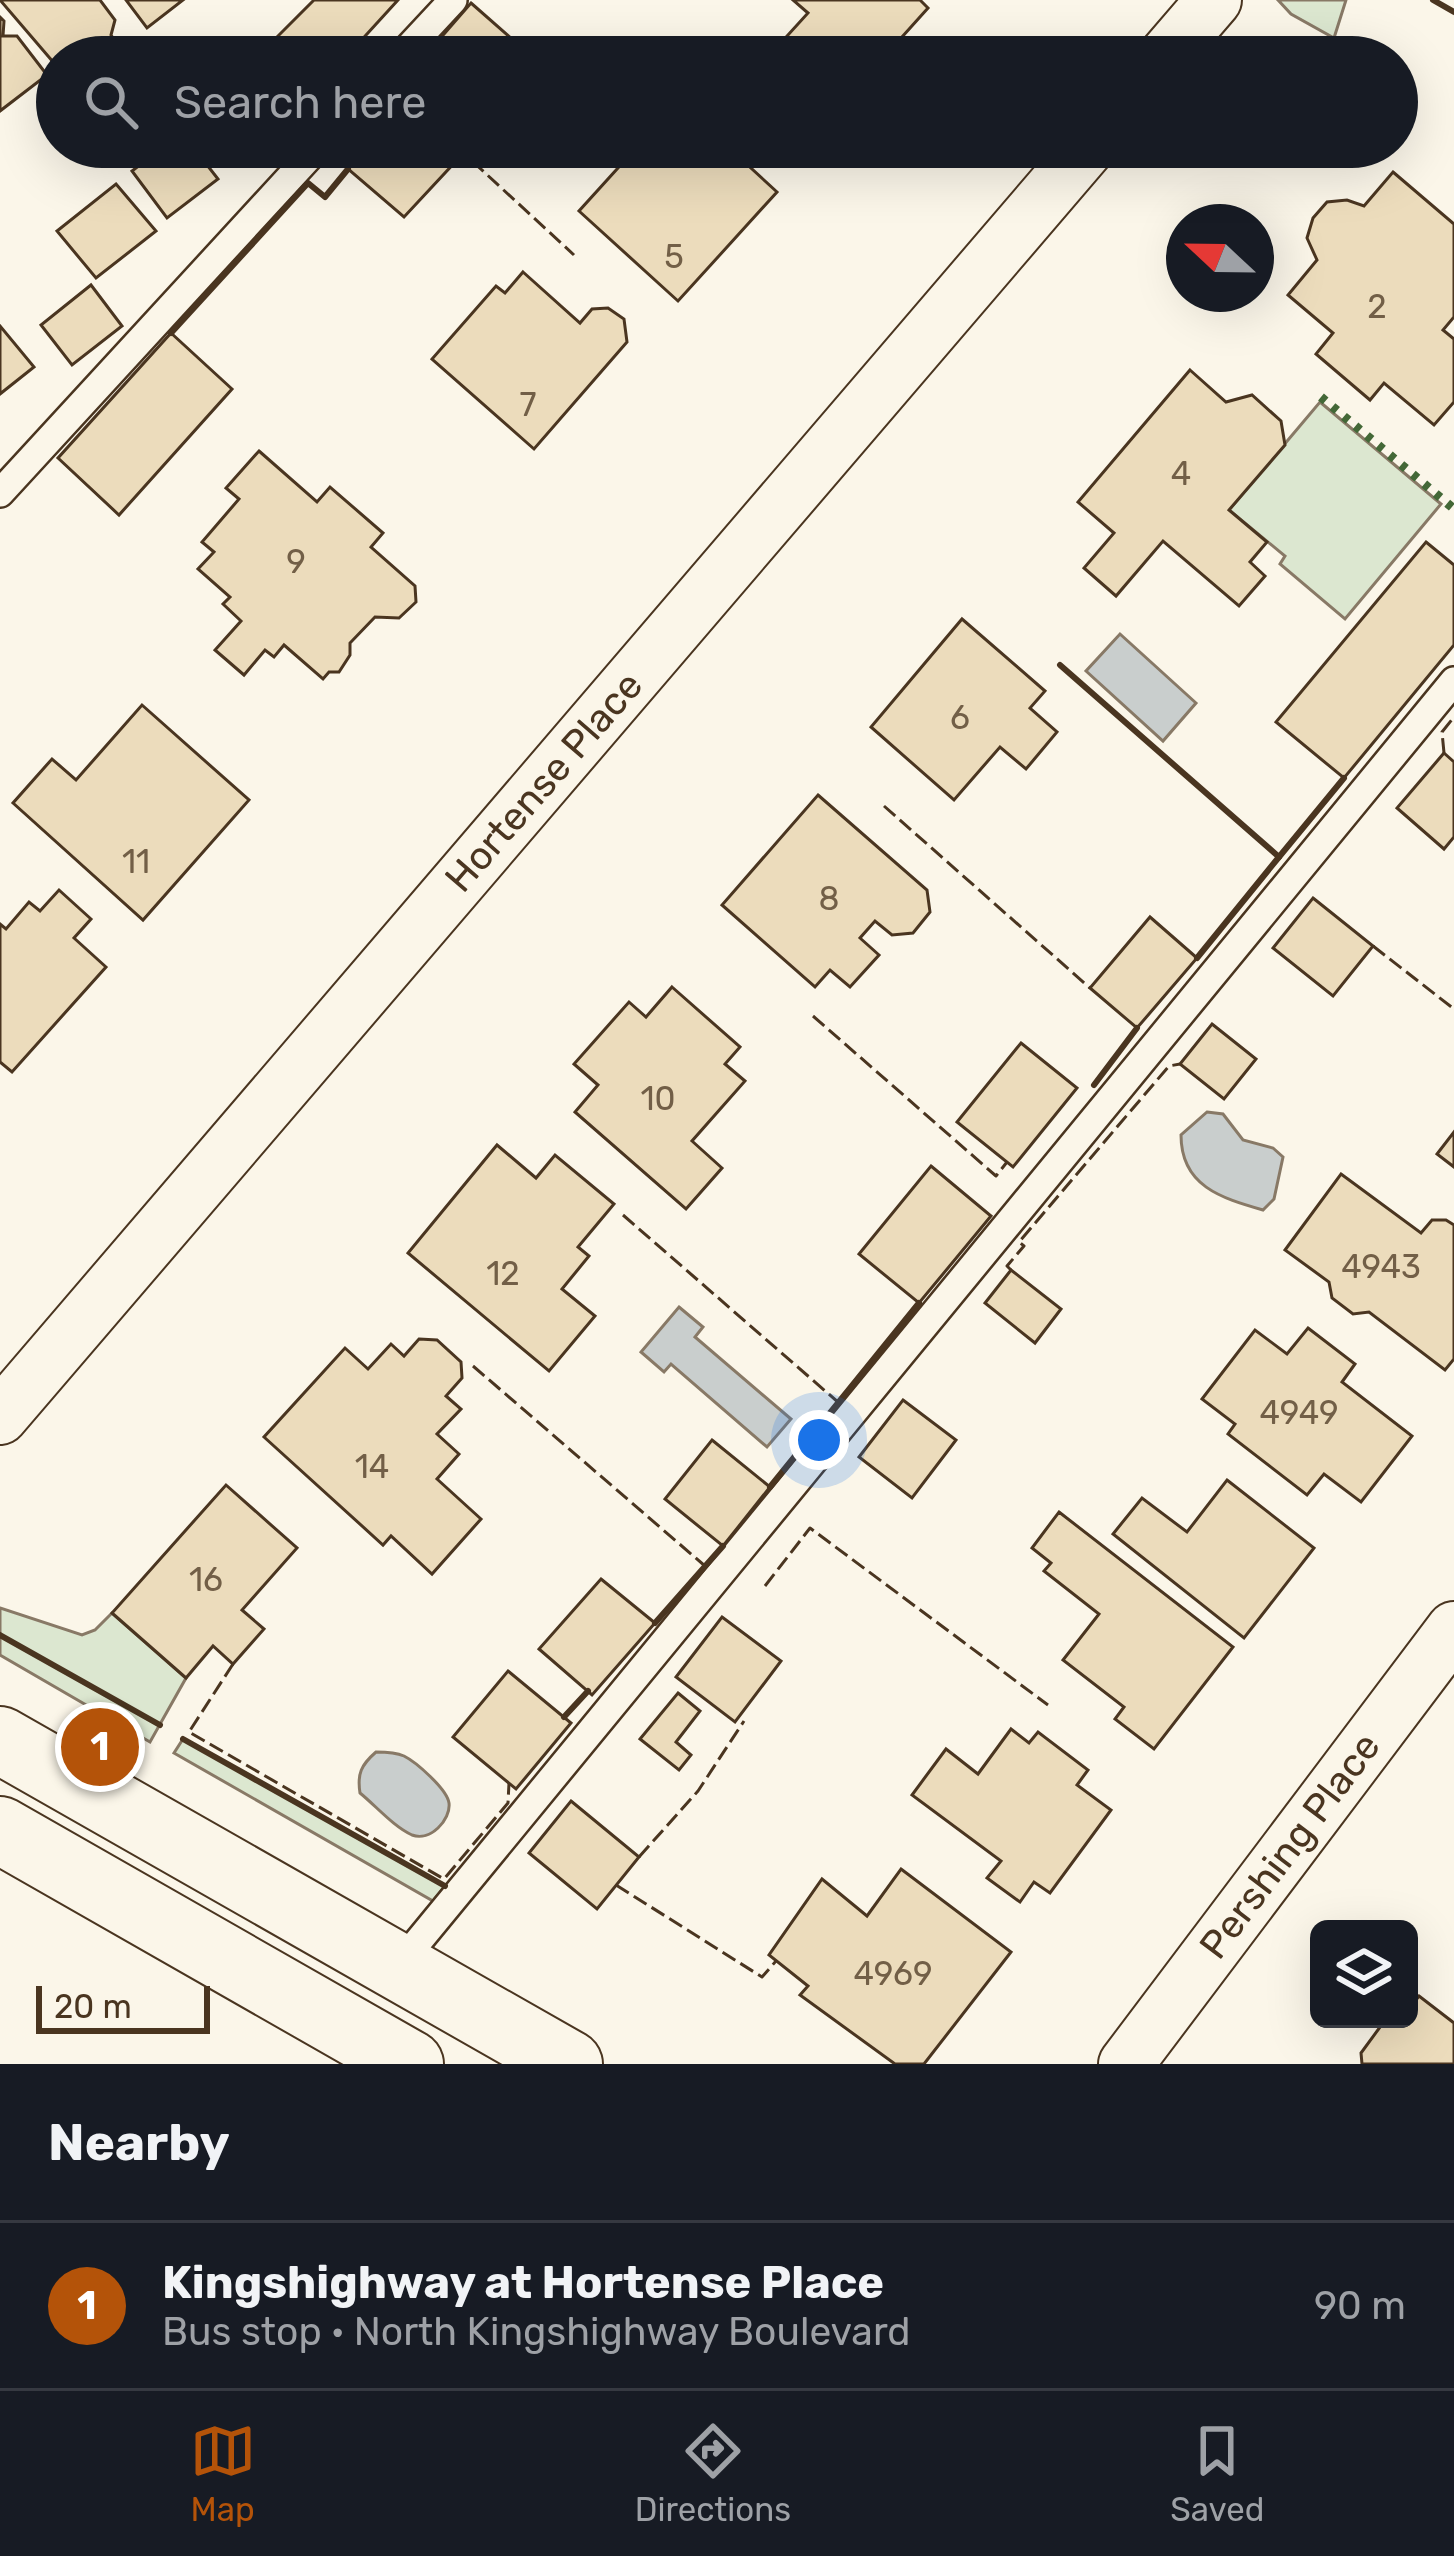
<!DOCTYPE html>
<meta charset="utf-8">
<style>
:root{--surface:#171b24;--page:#20242c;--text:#f1f3f6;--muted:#9ea1a6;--line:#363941;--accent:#b45309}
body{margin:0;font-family:Rubik,sans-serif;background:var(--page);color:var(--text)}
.controls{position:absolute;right:36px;bottom:36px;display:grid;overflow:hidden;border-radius:18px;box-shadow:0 12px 48px #0002}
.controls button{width:108px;height:108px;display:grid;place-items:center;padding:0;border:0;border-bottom:3px solid var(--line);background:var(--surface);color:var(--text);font:60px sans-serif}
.compass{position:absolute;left:1166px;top:204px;width:108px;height:108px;border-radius:50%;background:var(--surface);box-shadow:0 12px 48px #0002;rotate:292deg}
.scale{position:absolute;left:36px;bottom:30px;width:174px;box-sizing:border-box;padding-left:12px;border:6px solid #4a3520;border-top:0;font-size:33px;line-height:42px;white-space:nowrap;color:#4a3520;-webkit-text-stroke:9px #fbf6e9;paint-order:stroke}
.you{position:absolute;left:819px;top:1440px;width:42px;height:42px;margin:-30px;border:9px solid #fff;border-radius:50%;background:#1a73e8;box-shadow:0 0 0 18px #1a73e833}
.badge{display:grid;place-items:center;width:78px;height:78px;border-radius:50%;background:var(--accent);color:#fff;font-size:39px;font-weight:700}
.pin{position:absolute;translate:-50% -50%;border:6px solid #fff;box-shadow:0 3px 12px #0006}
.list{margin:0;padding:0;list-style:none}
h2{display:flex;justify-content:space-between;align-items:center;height:156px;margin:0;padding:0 48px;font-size:51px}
h2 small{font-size:39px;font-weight:400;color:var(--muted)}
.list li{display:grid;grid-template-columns:78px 1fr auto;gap:36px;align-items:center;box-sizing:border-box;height:168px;padding:0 48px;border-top:3px solid var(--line)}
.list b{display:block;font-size:45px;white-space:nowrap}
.list p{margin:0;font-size:39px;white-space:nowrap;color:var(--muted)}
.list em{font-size:39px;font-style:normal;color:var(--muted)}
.icon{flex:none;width:66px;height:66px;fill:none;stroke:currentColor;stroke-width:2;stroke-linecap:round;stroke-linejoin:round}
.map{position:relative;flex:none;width:1454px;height:2064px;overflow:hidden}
.search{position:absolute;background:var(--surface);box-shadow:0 12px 48px #0002;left:36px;right:36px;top:36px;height:132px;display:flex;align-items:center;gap:30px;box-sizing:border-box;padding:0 42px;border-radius:66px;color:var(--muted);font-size:45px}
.sheet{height:324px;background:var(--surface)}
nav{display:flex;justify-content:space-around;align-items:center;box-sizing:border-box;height:168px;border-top:3px solid var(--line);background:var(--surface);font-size:33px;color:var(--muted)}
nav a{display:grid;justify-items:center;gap:6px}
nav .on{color:var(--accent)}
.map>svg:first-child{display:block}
</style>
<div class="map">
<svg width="1454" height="2064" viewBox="0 0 1454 2064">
<rect width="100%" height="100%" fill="#fbf6e9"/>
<g fill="#dce7d0" stroke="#887966" stroke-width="3">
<path d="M1278 0H1346L1334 38 1291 14Z"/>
<path d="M1320 402 1441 504 1345 619 1280 564 1285 556 1229 510Z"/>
<path d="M0 1608 82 1635 95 1630 112 1613 186 1678 150 1742 0 1655Z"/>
<path d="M183 1739 445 1886 433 1901 174 1753Z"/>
</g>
<g fill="#c9cecd" stroke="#887966" stroke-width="3">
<path d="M1120 634 1196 703 1163 741 1086 671Z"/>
<path d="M1207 1112 1223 1114 1243 1140 1273 1148 1283 1157 1274 1199 1263 1210C1221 1198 1181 1186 1181 1135Z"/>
<path d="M679 1307 703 1327 695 1337 791 1419 767 1447 671 1364 664 1372 641 1352Z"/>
<path d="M376 1752C385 1752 395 1752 404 1756 416 1762 447 1789 449 1803 451 1820 430 1842 412 1835 394 1827 376 1806 360 1793 357 1774 361 1765 376 1752Z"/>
</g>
<g fill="#ecdcbc" stroke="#4a3520" stroke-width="3">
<path d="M0 0H100L115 20 111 35 118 45 103 57H57L54 63Z"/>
<path d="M126 0H183L147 28Z"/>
<path d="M314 0H398L346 57H257Z"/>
<path d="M793 0H920L928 8 884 57H768L808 13Z"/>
<path d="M471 3 530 55 528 57H424Z"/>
<path d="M0 17 4 21 3 36H17L47 75 0 111Z"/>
<path d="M163 147H193L218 179 167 218 132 171Z"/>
<path d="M369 147H443L457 160 404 217 348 169Z"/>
<path d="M637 147H728L777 192 678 301 579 211Z"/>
<path d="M1393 172 1454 224V317L1443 330 1454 339V402L1434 425 1384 383 1370 400 1316 354 1333 333 1288 295 1317 260 1307 238 1313 218 1327 202 1347 200 1364 206Z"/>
<path d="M116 184 156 231 96 278 57 231Z"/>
<path d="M523 272 580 323 592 309 608 308 624 319 627 342 534 449 432 359 496 286 505 293Z"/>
<path d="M91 285 122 326 72 365 41 325Z"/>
<path d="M0 326 34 367 0 394Z"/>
<path d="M171 333 232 389 119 515 58 458Z"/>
<path d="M1190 370 1226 402 1252 395 1281 421 1285 445 1229 510 1267 542 1250 562 1265 576 1239 606 1163 541 1116 596 1084 568 1114 533 1078 502Z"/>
<path d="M259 451 317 502 330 487 383 533 371 547 415 586 416 602 399 618 375 617 350 643V655L339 672H329L323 679 284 645 274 657 265 650 244 675 215 650 241 621 223 604 230 597 198 569 214 552 202 542 239 499 226 488Z"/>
<path d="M1426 542 1454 565V645L1344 778 1276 722Z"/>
<path d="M962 619 1045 691 1030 708 1057 732 1026 769 1000 747 954 800 871 727Z"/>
<path d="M142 705 249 800 143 920 13 803 52 759 76 780Z"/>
<path d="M1444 753 1454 762V837L1444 849 1397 808Z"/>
<path d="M818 795 927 890 930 912 913 933 892 935 875 921 860 938 879 955 850 987 830 970 815 987 722 905Z"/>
<path d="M59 890 91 919 74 938 106 967 12 1072 0 1062V924L6 929 29 902 40 911Z"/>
<path d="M1313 898 1373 946 1333 996 1273 948Z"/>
<path d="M1150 917 1197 958 1137 1028 1090 988Z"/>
<path d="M672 987 740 1047 725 1064 745 1081 692 1141 722 1168 686 1209 575 1112 598 1085 574 1064 629 1002 646 1017Z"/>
<path d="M1212 1024 1256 1059 1224 1099 1180 1064Z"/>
<path d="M1021 1043 1077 1088 1013 1167 957 1122Z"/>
<path d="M1454 1132V1167L1437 1154Z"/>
<path d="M497 1145 536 1178 555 1155 614 1204 578 1247 589 1256 562 1289 595 1316 549 1371 408 1253Z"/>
<path d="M931 1166 991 1216 919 1303 859 1254Z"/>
<path d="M1341 1174 1421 1233 1432 1220H1446L1454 1225V1359L1445 1370 1369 1312 1353 1314 1332 1298 1329 1282 1285 1250Z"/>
<path d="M1011 1270 1061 1309 1035 1343 985 1303Z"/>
<path d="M1308 1328 1355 1364 1342 1382 1412 1436 1361 1502 1324 1474 1307 1495 1228 1434 1235 1424 1202 1399 1255 1330 1287 1354Z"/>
<path d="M419 1339 437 1340 461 1362 462 1378 446 1396 461 1409 437 1434 459 1454 437 1479 481 1519 432 1574 391 1536 383 1545 264 1437 345 1348 368 1369 391 1344 404 1356Z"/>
<path d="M903 1400 956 1440 912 1498 859 1457Z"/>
<path d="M712 1440 770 1487 723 1546 665 1499Z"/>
<path d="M1227 1480 1314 1548 1244 1638 1113 1534 1142 1498 1187 1532Z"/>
<path d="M226 1485 297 1548 242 1610 264 1629 233 1664 213 1646 186 1678 112 1613Z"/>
<path d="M1059 1512 1233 1647 1154 1749 1115 1719 1124 1707 1063 1660 1099 1614 1044 1571 1051 1563 1032 1548Z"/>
<path d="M601 1579 655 1623 592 1695 539 1649Z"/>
<path d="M722 1617 781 1661 735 1722 676 1677Z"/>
<path d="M508 1671 571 1723 516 1789 453 1737Z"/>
<path d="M678 1693 700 1711 676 1742 691 1755 679 1770 640 1739Z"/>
<path d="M1011 1729 1029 1743 1038 1732 1088 1770 1077 1785 1111 1810 1050 1893 1034 1882 1020 1902 987 1878 1001 1861 912 1795 946 1749 978 1774Z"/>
<path d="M571 1801 639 1857 597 1909 529 1853Z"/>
<path d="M901 1869 1011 1952 924 2064H895L800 1995 808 1986 769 1955 822 1879 867 1916Z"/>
<path d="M1419 1996 1454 2023V2064H1362L1361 2053 1383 2023 1409 2019V2009Z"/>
</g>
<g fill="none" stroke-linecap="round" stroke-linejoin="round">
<defs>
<g id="lane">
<path d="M400 57 453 0"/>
<path d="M0 493 318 147"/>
<path d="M398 1966 1454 681"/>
</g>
<g id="street">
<path d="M1165 57 1214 0"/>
<path d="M0 1417 1088 147"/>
<path d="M1126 2064 1454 1629"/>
</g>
<g id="primary">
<path d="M0 1740 569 2064"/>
<path d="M0 1830 410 2064"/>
</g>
</defs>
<use href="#lane" stroke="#4a3520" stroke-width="32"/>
<use href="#street" stroke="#4a3520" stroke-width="58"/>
<use href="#primary" stroke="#4a3520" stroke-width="70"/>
<use href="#lane" stroke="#fbf6e9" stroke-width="27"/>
<use href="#street" stroke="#fbf6e9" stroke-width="54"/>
<use href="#primary" stroke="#fbf6e9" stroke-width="66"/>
<path stroke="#436837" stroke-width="9" stroke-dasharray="6 9" stroke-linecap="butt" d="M1321 397 1454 509"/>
<g stroke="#4a3520" stroke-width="3" stroke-dasharray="15 6" stroke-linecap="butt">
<path d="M457 147 574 255"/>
<path d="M1444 753 1442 732 1454 717"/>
<path d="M884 806 1090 988"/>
<path d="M1373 946 1454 1009"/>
<path d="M813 1016 996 1176 1007 1162"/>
<path d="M623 1215 839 1403"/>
<path d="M1011 1270 1007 1266 1024 1246 1019 1242 1169 1066 1180 1064"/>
<path d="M473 1366 705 1566"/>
<path d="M765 1586 810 1528 1048 1705"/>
<path d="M233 1664 189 1732 444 1879 508 1803 509 1783"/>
<path d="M639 1857 698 1791 744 1721"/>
<path d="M616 1885 762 1977 776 1961"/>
</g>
<g stroke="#4a3520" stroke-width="6">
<path d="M1433 0 1454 12"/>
<path d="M171 333 308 183 325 197 348 169"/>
<path d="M1060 665 1279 857 1344 778"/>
<path d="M1197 958 1279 857"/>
<path d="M1094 1085 1137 1028"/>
<path d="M770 1487 919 1303"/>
<path d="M655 1623 723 1546"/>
<path d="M0 1635 160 1725"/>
<path d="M564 1717 588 1691"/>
<path d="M183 1739 445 1886"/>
</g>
</g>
<g text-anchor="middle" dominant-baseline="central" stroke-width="9" stroke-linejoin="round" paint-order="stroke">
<g font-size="33" fill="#725f47">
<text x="674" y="256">5</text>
<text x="1377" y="306">2</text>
<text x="528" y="404">7</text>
<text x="1181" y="473">4</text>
<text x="296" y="561">9</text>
<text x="960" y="717">6</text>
<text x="136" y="861">11</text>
<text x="829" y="898">8</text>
<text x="658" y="1098">10</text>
<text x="1381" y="1266">4943</text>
<text x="503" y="1273">12</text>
<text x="1299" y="1412">4949</text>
<text x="372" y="1466">14</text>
<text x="206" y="1579">16</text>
<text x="893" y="1973">4969</text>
</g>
<g font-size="39" fill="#4a3520" stroke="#fbf6e9">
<text transform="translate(544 782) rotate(-49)">Hortense Place</text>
<text transform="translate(1290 1846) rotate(-53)">Pershing Place</text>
</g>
</g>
</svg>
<div class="controls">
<button><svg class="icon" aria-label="layers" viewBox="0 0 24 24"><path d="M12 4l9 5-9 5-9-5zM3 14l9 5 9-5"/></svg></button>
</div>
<svg class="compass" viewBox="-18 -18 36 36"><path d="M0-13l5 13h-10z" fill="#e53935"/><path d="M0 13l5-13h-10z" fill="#9ea1a6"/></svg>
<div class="scale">20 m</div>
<div class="you"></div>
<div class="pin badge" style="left:100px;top:1747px">1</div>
<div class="search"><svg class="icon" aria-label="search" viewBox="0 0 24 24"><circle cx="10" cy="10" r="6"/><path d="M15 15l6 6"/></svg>Search here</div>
</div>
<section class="sheet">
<h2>Nearby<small></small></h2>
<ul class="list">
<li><span class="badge">1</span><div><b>Kingshighway at Hortense Place</b><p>Bus stop · North Kingshighway Boulevard</p></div><em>90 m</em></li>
</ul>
</section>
<nav>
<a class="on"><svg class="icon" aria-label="map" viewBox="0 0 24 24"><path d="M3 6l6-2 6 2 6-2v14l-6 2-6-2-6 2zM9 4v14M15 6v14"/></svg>Map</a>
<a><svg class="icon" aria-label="directions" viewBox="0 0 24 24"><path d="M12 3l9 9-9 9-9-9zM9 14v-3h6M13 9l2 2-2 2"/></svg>Directions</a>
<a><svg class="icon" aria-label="saved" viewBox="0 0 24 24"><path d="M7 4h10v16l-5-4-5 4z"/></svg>Saved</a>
</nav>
